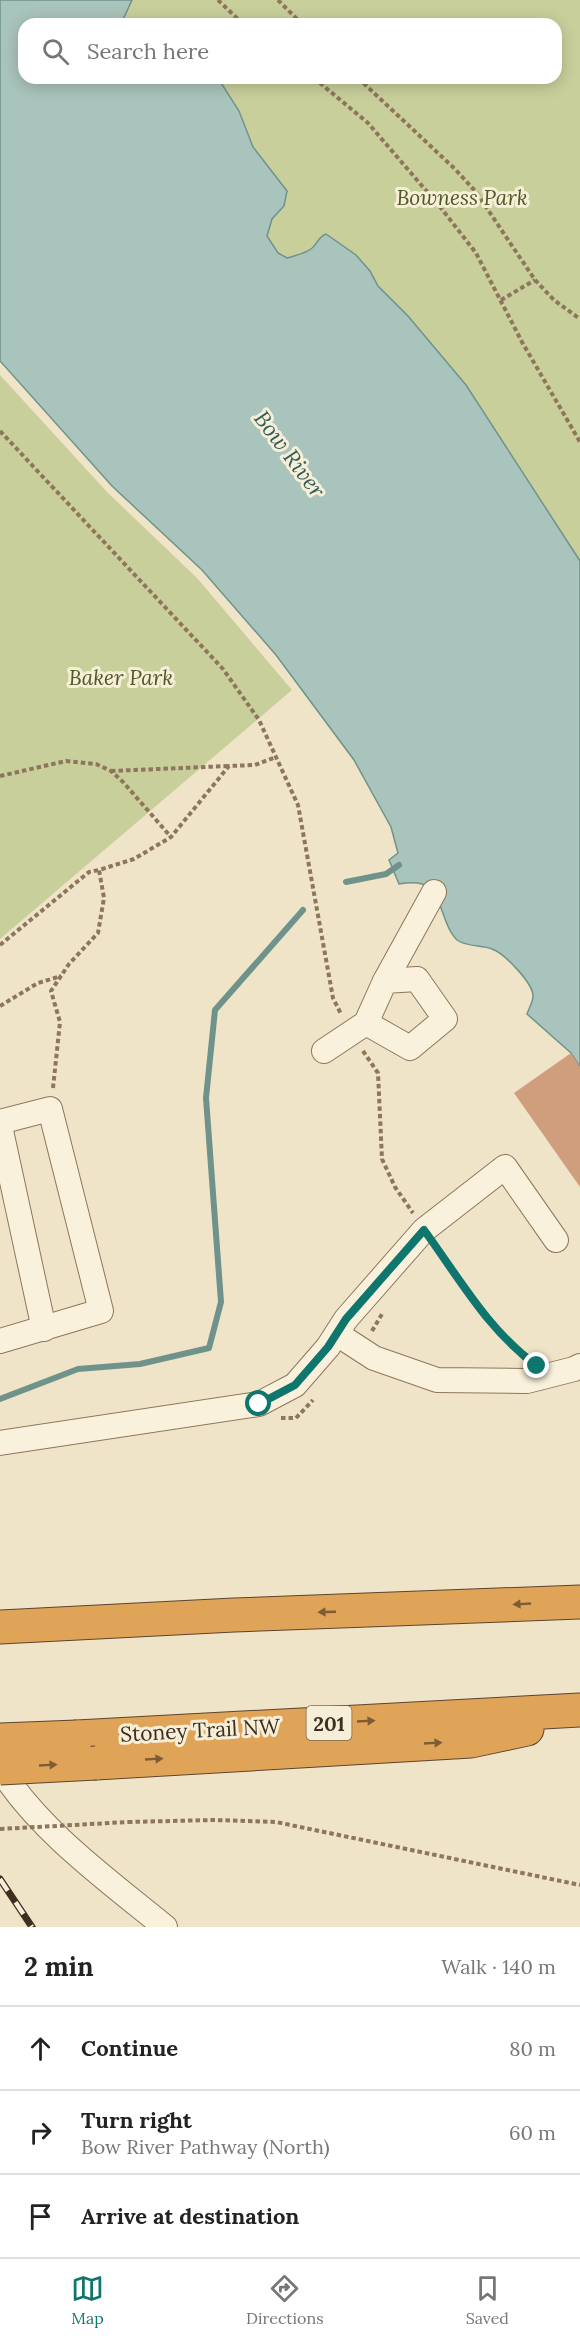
<!DOCTYPE html>
<meta charset="utf-8">
<style>
:root{--surface:#fff;--page:#f2f2f2;--text:#222;--muted:#767676;--line:#e0e0e0;--accent:#0f766e}
body{margin:0;font-family:Lora,serif;background:var(--page);color:var(--text)}
.stop{position:absolute;width:18px;height:18px;margin:-14px;border:4px solid #0f766e;border-radius:50%;background:#fff}
.stop.end{background:#0f766e;border-color:#fff;box-shadow:0 2px 6px #0008}
.list{margin:0;padding:0;list-style:none}
h2{display:flex;justify-content:space-between;align-items:center;height:78px;margin:0;padding:0 24px;font-size:26px}
h2 small{font-size:20px;font-weight:400;color:var(--muted)}
.list li{display:grid;grid-template-columns:39px 1fr auto;gap:18px;align-items:center;box-sizing:border-box;height:84px;padding:0 24px;border-top:2px solid var(--line)}
.list b{display:block;font-size:22px;white-space:nowrap}
.list p{margin:0;font-size:20px;white-space:nowrap;color:var(--muted)}
.list em{font-size:20px;font-style:normal;color:var(--muted)}
.icon{flex:none;width:33px;height:33px;fill:none;stroke:currentColor;stroke-width:2;stroke-linecap:round;stroke-linejoin:round}
.map{position:relative;flex:none;width:580px;height:1927px;overflow:hidden}
.search{position:absolute;background:var(--surface);box-shadow:0 3px 15px #0003;left:18px;right:18px;top:18px;height:66px;display:flex;align-items:center;gap:15px;box-sizing:border-box;padding:0 21px;border-radius:18px;color:var(--muted);font-size:22px}
.sheet{height:330px;background:var(--surface)}
nav{display:flex;justify-content:space-around;align-items:center;box-sizing:border-box;height:84px;border-top:2px solid var(--line);background:var(--surface);font-size:16px;color:var(--muted)}
nav a{display:grid;justify-items:center;gap:3px}
nav .on{color:var(--accent)}
.map>svg:first-child{display:block}
</style>
<div class="map">
<svg width="580" height="1927" viewBox="0 0 580 1927">
<rect width="100%" height="100%" fill="#f0e4c8"/>
<g fill="#c9cf9b">
<path d="M132 0H580V561L466 385 408 316 378 286 370 271 321 236C310 251 305 253 287 258L278 253 267 236 272 219 284 206 287 191 253 147 239 111 218 78H556V24H172L170 22 164 24H121Z"/>
<path d="M0 375 107 492 197 578 292 690 0 939Z"/>
</g>
<path fill="#a9c4bc" stroke="#6f938a" stroke-width="1.5" d="M0 0H132L121 24H24V78H218L239 111 253 147 287 191 284 206 272 219 267 236 278 253 287 258C296 255 305 254 312 248 318 243 318 237 326 234L356 255 370 271 378 286 408 316 466 385 580 561V1067L571 1053 527 1014C529 1008 533 1002 533 996 533 983 504 953 492 949 481 945 467 947 457 940 453 936 449 929 447 924 435 894 436 878 399 884L389 860 398 853 391 827 354 760 276 655 202 570 112 486 0 361Z"/>
<g fill="none" stroke-linecap="round" stroke-linejoin="round">
<g stroke="#6f938a" stroke-width="6">
<path d="M346 882 386 874 399 865"/>
<path d="M0 1399 78 1369 140 1364 209 1348 221 1302 206 1098 215 1010 303 910"/>
</g>
</g>
<path fill="#cf9f7d" d="M571 1053 580 1067V1187L514 1093Z"/>
<g fill="none" stroke-linecap="round" stroke-linejoin="round">
<defs>
<g id="minor">
<path d="M385 981 434 892"/>
<path d="M324 1051 366 1023 410 1048 445 1019 417 979 385 981 366 1023"/>
<path d="M0 1122 50 1109 101 1311 0 1341"/>
<path d="M0 1126 44 1329"/>
<path d="M337 1334 374 1358 437 1380 527 1381 574 1369 580 1366"/>
<path d="M0 1443 259 1404 295 1385 328 1347 346 1319 424 1230 505 1167 556 1240"/>
<path d="M0 1768C38 1830 109 1881 165 1927"/>
</g>
<g id="highway">
<path d="M0 1627 234 1615 580 1602"/>
<path d="M77 1737 580 1710"/>
<path d="M96 1763 471 1741 527 1729"/>
</g>
</defs>
<use href="#minor" stroke="#8d765c" stroke-width="26"/>
<use href="#highway" stroke="#5b4430" stroke-width="35"/>
<g stroke="#8d765c" stroke-width="4" stroke-dasharray="4.5 3" stroke-linecap="butt">
<path d="M218 0 243 24"/>
<path d="M278 0 302 24"/>
<path d="M314 78 368 123 441 208 476 253 522 342 580 442"/>
<path d="M358 78 455 169 476 192 535 280 554 300 580 319"/>
<path d="M501 300 535 280"/>
<path d="M0 431 223 669 259 720 298 805 333 998 341 1014"/>
<path d="M111 771 229 766"/>
<path d="M0 776 66 761 96 764 111 771 123 782 171 837"/>
<path d="M0 945 89 872 99 870"/>
<path d="M0 1006 38 983 61 976"/>
<path d="M363 1051 378 1073 382 1159 395 1187 413 1213"/>
<path d="M53 1088 60 1022 51 991 69 964 98 933 104 898 99 870 134 859 171 837 229 766 255 765 276 757"/>
<path d="M436 1246C464 1287 489 1328 528 1359"/>
<path d="M372 1331 382 1314"/>
<path d="M281 1418H296L313 1400"/>
<path d="M128 1822 214 1820 276 1822 580 1885"/>
</g>
<use href="#minor" stroke="#faf1dc" stroke-width="24"/>
<use href="#highway" stroke="#e0a458" stroke-width="33"/>
<defs>
<path id="rail" d="M0 1879 32 1927"/>
</defs>
<use href="#rail" stroke="#3d2e20" stroke-width="7"/>
<use href="#rail" stroke="#f7eed8" stroke-width="4.5" stroke-dasharray="14" stroke-linecap="butt"/>
<defs>
<g id="highway-bridge">
<path d="M0 1740 77 1737"/>
<path d="M0 1768 96 1763"/>
</g>
</defs>
<use href="#highway-bridge" stroke="#5b4430" stroke-width="35" stroke-linecap="butt"/>
<path stroke="#8d765c" stroke-width="4" stroke-dasharray="4.5 3" stroke-linecap="butt" d="M0 1829 128 1822"/>
<use href="#highway-bridge" stroke="#e0a458" stroke-width="33"/>
</g>
<defs><path id="oneway-solid" d="M-6-.8H1V-3.2L6.5 0L1 3.2V.8H-6Z" transform="scale(1.5)"/></defs>
<g fill="#7e5d36">
<use href="#oneway-solid" transform="translate(522 1604) rotate(177)"/>
<use href="#oneway-solid" transform="translate(327 1612) rotate(178)"/>
<use href="#oneway-solid" transform="translate(366 1721) rotate(-3)"/>
<use href="#oneway-solid" transform="translate(433 1743) rotate(-3)"/>
<use href="#oneway-solid" transform="translate(154 1759) rotate(-3)"/>
<use href="#oneway-solid" transform="translate(48 1765) rotate(-3)"/>
</g>
<g fill="none" stroke-linecap="round" stroke-linejoin="round">
<path stroke="#0f766e" stroke-width="8" d="M259 1404 295 1385 328 1347 346 1319 424 1230C460 1279 487 1329 537 1366"/>
</g>
<g text-anchor="middle" dominant-baseline="central" stroke-width="6" stroke-linejoin="round" paint-order="stroke">
<rect fill="#f7eed8" stroke="#756857" stroke-width="1.5" x="306.5" y="1706" width="45" height="34" rx="4.5"/>
<g font-size="20" font-weight="bold" fill="#3d2e20">
<text x="329" y="1723">201</text>
</g>
<g font-size="21" font-style="italic" fill="#4d5a26" stroke="#f7eed8">
<text x="462" y="197">Bowness Park</text>
<text x="121" y="677">Baker Park</text>
</g>
<g font-size="21" fill="#3d2e20" stroke="#f7eed8">
<text transform="translate(200 1730) rotate(-3)">Stoney Trail NW</text>
</g>
<g font-size="22" font-style="italic" fill="#2f5d5a" stroke="#f7eed8">
<text transform="translate(290 454) rotate(53)">Bow River</text>
</g>
</g>
</svg>
<div class="stop" style="left:259px;top:1404px"></div>
<div class="stop end" style="left:537px;top:1366px"></div>
<div class="search"><svg class="icon" aria-label="search" viewBox="0 0 24 24"><circle cx="10" cy="10" r="6"/><path d="M15 15l6 6"/></svg>Search here</div>
</div>
<section class="sheet">
<h2>2 min<small>Walk · 140 m</small></h2>
<ul class="list">
<li><svg class="icon" aria-label="ahead" viewBox="0 0 24 24"><path d="M12 20V5M6 11l6-6 6 6"/></svg><div><b>Continue</b></div><em>80 m</em></li>
<li><svg class="icon" aria-label="right" viewBox="0 0 24 24"><path d="M7 20v-9h11M14 6l5 5-5 5"/></svg><div><b>Turn right</b><p>Bow River Pathway (North)</p></div><em>60 m</em></li>
<li><svg class="icon" aria-label="arrive" viewBox="0 0 24 24"><path d="M6 21V4h12l-3 4 3 4H6"/></svg><div><b>Arrive at destination</b></div></li>
</ul>
</section>
<nav>
<a class="on"><svg class="icon" aria-label="map" viewBox="0 0 24 24"><path d="M3 6l6-2 6 2 6-2v14l-6 2-6-2-6 2zM9 4v14M15 6v14"/></svg>Map</a>
<a><svg class="icon" aria-label="directions" viewBox="0 0 24 24"><path d="M12 3l9 9-9 9-9-9zM9 14v-3h6M13 9l2 2-2 2"/></svg>Directions</a>
<a><svg class="icon" aria-label="saved" viewBox="0 0 24 24"><path d="M7 4h10v16l-5-4-5 4z"/></svg>Saved</a>
</nav>
